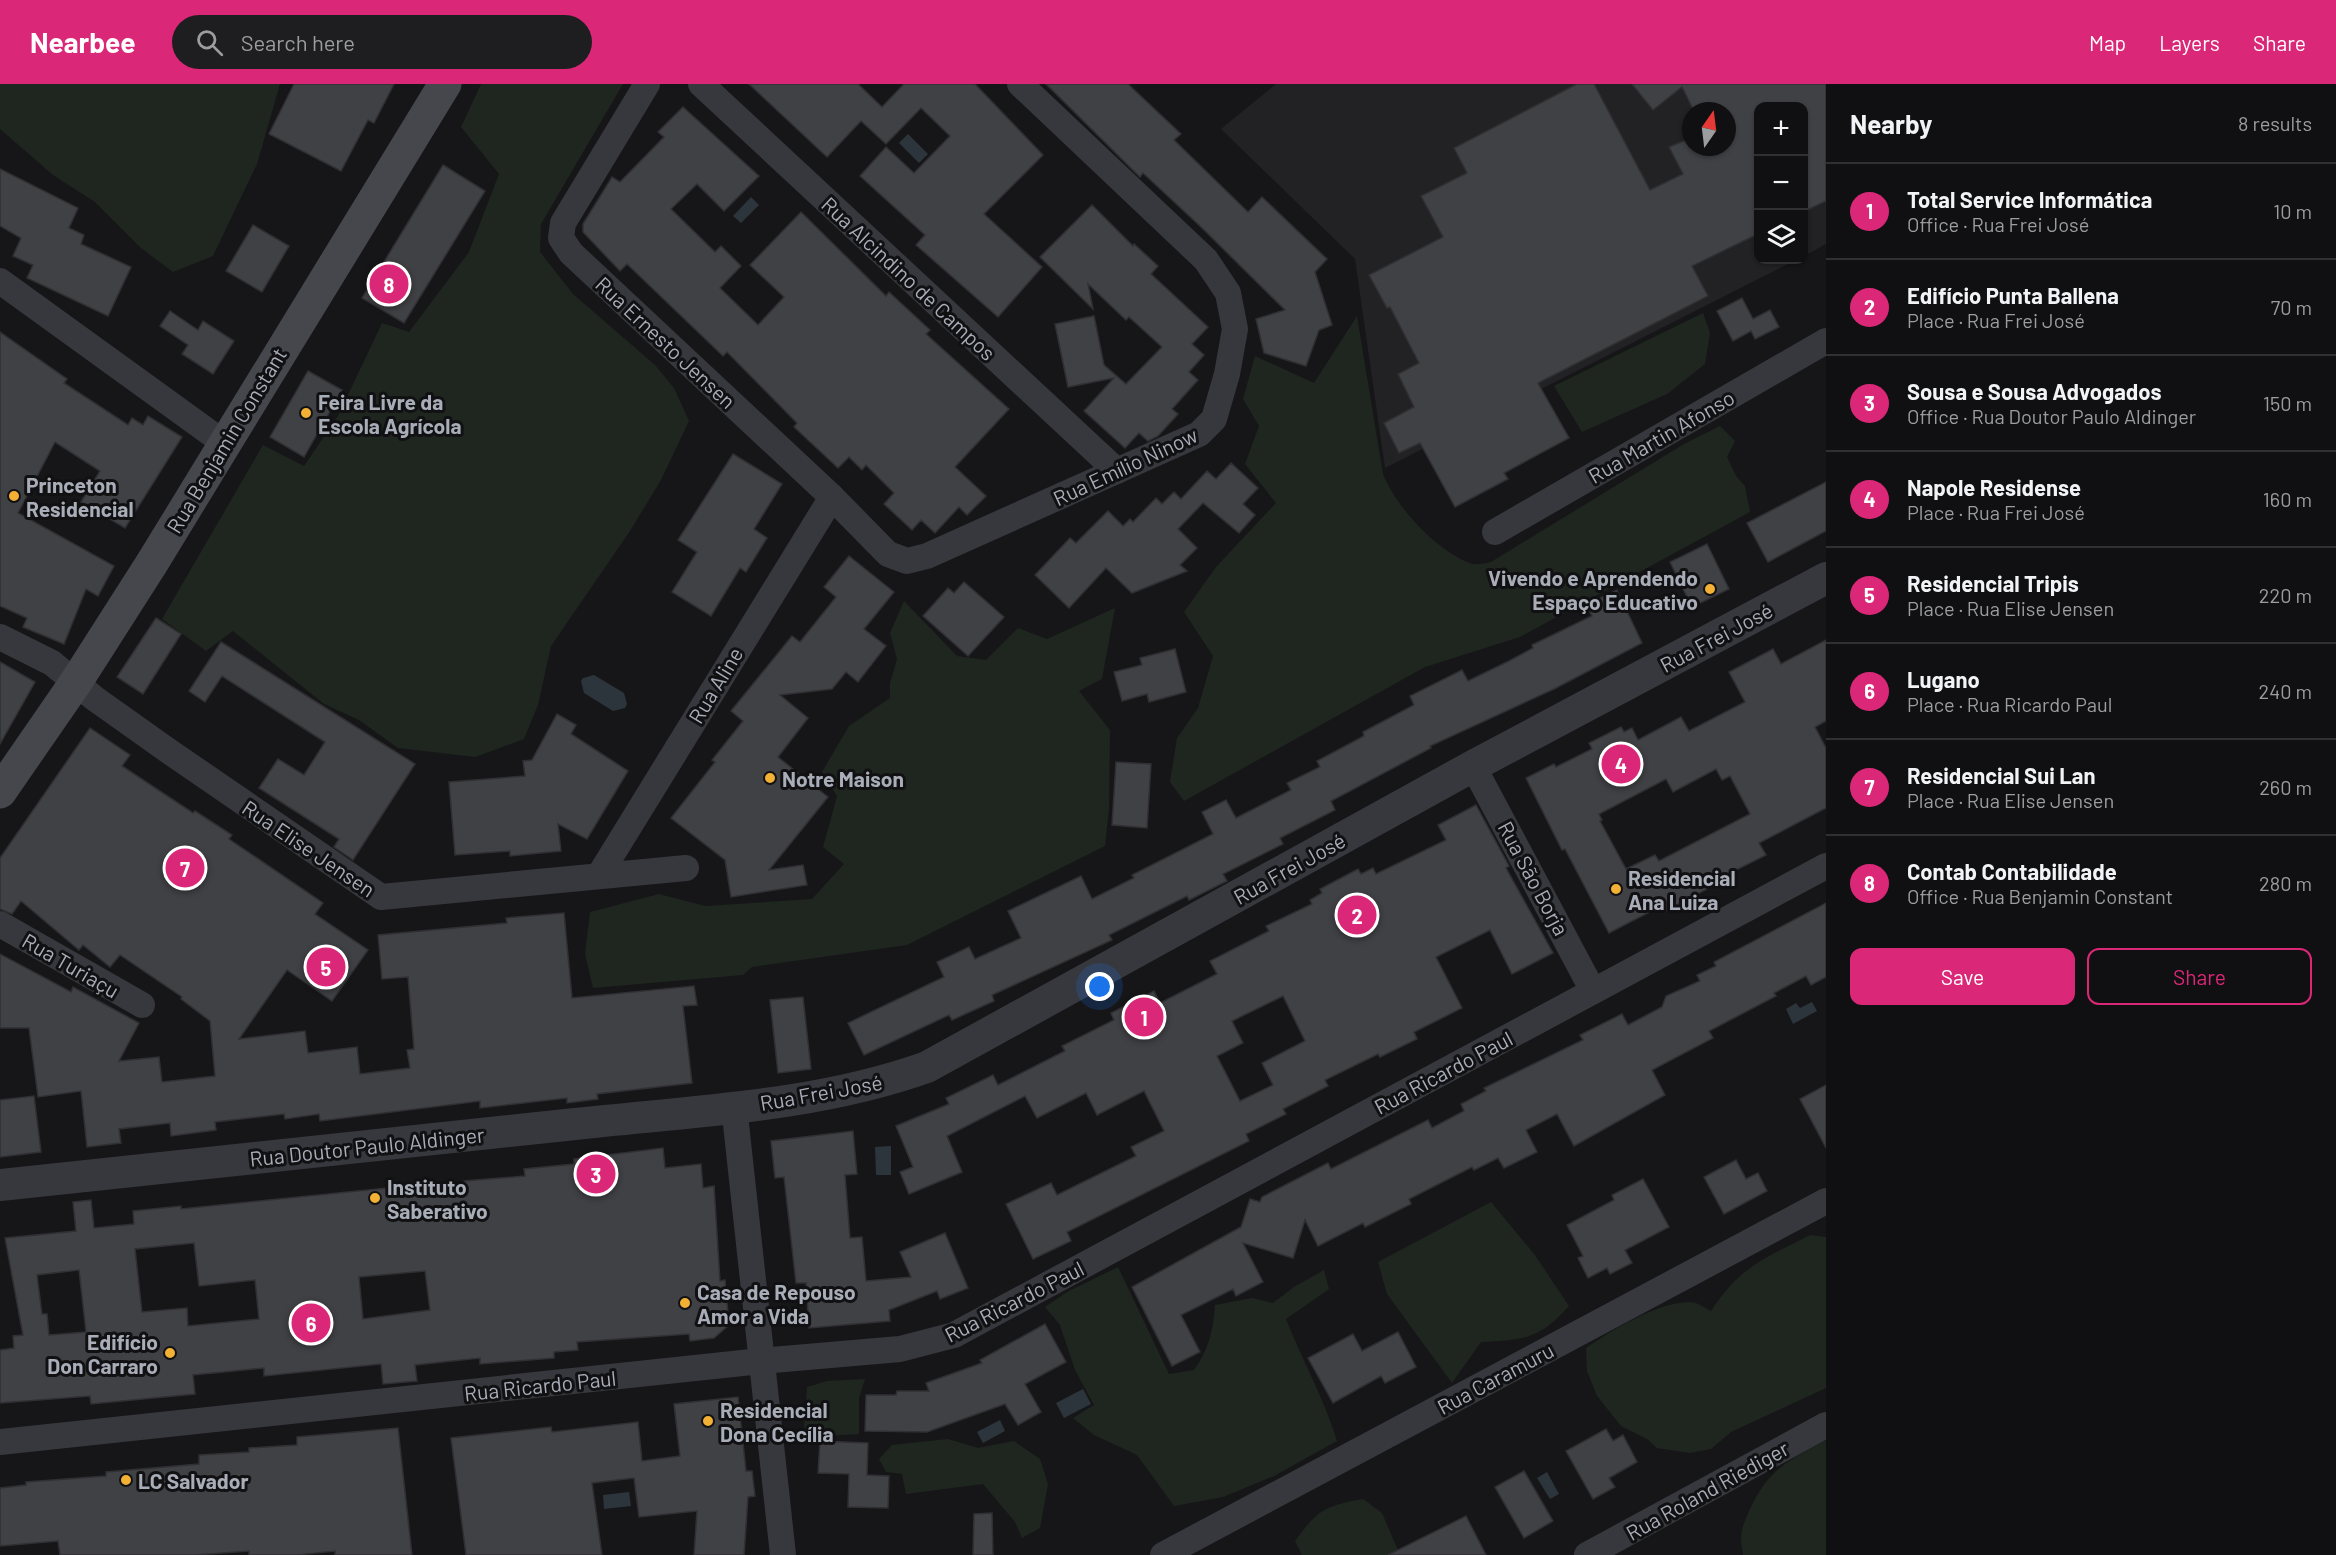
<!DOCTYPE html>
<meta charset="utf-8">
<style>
:root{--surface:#101012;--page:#1e1e20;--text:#f1f3f6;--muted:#9c9d9f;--line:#303032;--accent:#db2777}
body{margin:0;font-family:Barlow,sans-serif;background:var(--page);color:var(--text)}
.controls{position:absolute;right:18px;top:18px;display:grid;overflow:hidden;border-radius:12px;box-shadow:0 2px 4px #0004}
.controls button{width:54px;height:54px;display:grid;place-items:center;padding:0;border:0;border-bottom:2px solid var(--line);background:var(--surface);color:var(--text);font:30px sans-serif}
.compass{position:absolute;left:1682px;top:18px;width:54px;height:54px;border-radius:50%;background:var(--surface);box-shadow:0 2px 4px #0004;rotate:14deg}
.you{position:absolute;left:1100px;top:903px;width:21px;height:21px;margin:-15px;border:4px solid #fff;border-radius:50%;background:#1a73e8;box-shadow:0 0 0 9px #1a73e833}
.badge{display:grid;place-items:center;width:39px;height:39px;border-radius:50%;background:var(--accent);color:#fff;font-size:20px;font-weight:700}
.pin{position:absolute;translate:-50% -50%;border:3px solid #fff;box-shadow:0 2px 6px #0006}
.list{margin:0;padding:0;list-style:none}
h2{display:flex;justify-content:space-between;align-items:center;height:78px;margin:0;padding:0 24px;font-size:26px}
h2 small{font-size:20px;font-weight:400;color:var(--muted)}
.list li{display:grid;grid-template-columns:39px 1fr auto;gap:18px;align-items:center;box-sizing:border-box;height:96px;padding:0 24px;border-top:2px solid var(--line)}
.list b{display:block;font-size:22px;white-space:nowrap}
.list p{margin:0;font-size:20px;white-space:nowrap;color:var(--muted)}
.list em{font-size:20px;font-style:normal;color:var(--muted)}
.actions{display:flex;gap:12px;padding:18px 24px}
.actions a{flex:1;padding:14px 0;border:2px solid var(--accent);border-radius:12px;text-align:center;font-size:21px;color:var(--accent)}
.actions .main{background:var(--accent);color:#fff}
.icon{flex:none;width:33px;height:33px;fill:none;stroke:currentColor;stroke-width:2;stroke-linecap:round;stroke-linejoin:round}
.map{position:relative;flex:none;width:1826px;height:1471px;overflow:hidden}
header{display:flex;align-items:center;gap:36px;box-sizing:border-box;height:84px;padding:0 30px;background:var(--accent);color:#fff}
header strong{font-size:28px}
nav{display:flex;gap:33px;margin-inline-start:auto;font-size:21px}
.search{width:420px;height:54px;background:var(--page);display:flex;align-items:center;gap:15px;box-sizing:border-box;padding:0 21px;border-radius:33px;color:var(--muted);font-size:22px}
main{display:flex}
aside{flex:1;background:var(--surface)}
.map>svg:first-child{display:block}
</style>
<header>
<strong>Nearbee</strong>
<div class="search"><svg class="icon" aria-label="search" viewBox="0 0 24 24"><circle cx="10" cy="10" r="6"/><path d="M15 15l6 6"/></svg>Search here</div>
<nav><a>Map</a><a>Layers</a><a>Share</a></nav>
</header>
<main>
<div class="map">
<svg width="1826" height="1471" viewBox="0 0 1826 1471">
<rect width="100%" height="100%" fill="#161618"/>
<path fill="#222225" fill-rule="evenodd" d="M1276 0H1826V160L1804 172V22H1758V176H1796L1385 384 1355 175 1221 45ZM1691 27H1727V63H1691Z"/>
<g fill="#1e261f">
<path d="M0 0H280L257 80 213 172 173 188 141 164 95 118 53 91 0 45Z"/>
<path d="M481 0H623L541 140 540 168 573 210 655 281 674 304 689 337 661 396 630 447 551 562 538 621 524 655 475 673 398 664 359 636 324 620 233 547 206 567 162 535 263 361 304 382 338 332 382 239 409 248 469 168 499 90 461 43Z"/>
<path d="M1703 229 1710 249 1705 280 1667 310 1582 348 1554 302Z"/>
<path d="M1357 232 1383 390C1396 423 1438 469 1473 480 1478 481 1486 479 1491 478L1684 360 1720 342 1735 357 1727 373 1736 392 1745 402 1750 428 1520 553 1425 583 1184 717 1170 698 1177 654 1198 624 1213 572 1184 528 1216 483 1276 419 1245 380 1259 342 1243 315 1255 272 1314 299Z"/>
<path d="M904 517 957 572 986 576 1018 544 1047 555 1115 524 1102 595 1079 607 1110 646 1109 724 1105 762 907 861 752 883 743 891 593 904 585 870 590 828 659 810 705 822 812 815 844 780 823 763 837 712 822 688 849 642 890 614V599L897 575 890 549Z"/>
<path d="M1491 1118 1535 1171 1569 1222C1539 1255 1525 1256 1481 1258L1452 1299 1387 1210 1378 1178Z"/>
<path d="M1810 1151 1826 1153V1304L1731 1348 1711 1365 1690 1369 1657 1364 1647 1355 1621 1342 1597 1312 1587 1287 1586 1264C1612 1246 1656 1219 1689 1218 1697 1218 1704 1223 1711 1227 1740 1182 1764 1175 1810 1151Z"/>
<path d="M1118 1183 1169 1290 1194 1286C1209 1265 1213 1247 1215 1221L1252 1214 1273 1219 1294 1203 1324 1186 1329 1205 1286 1235C1302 1276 1324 1314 1337 1357L1274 1392 1223 1413 1174 1422 1137 1371 1094 1351 1073 1334 1094 1321 1075 1286 1060 1241 1045 1223 1067 1208Z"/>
<path d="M865 1295 859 1314V1350L809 1353 804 1344 807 1303 827 1297Z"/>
<path d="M948 1355 978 1364 1014 1357 1040 1375 1048 1400 1040 1444 1022 1454 1015 1438 983 1400 906 1410 902 1390 886 1388 879 1375 892 1361Z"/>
<path d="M1826 1356V1471H1743C1739 1450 1741 1446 1749 1427 1768 1385 1788 1377 1826 1356Z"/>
<path d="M1363 1415 1382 1429 1400 1471H1302L1295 1457C1318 1426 1324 1422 1363 1415Z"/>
</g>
<g fill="#2c353c">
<path d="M908 50 928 70 919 79 899 59Z"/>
<path d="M751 113 759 121 741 139 733 132Z"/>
<path d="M594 591 624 609 627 620 625 624 613 627 584 609 581 597 583 594Z"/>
<path d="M1812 918 1817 927 1793 940 1786 925 1796 919 1800 924Z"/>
<path d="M891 1062V1091H876L875 1063Z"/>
<path d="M1083 1305 1091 1320 1064 1334 1056 1319Z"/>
<path d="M1000 1336 1005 1347 983 1359 977 1348Z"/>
<path d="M1547 1388 1559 1410 1550 1415 1537 1394Z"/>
<path d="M629 1408 631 1422 604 1425 603 1411Z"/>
</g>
<g fill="#404145" stroke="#303034" stroke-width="1.5" fill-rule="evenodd">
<path d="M294 0H394L374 39 368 36 341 87 269 50Z"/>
<path d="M749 0H858L882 23 904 0H975L1043 71 984 130 1042 183 998 233 916 161 925 151 860 92 886 63 914 89 950 52 921 24 886 60 861 37 827 73Z"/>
<path d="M1046 0H1128L1181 50 1174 56 1248 128 1262 113 1327 175 1315 188 1332 241 1319 246 1306 282 1264 269 1256 235 1285 226 1201 143 1143 89 1140 93Z"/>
<path d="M1577 0H1594L1650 106 1683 90 1669 63 1691 54V63H1727V27H1694L1682 3 1653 26 1632 0H1826V117L1803 128V22H1758V150L1692 182 1708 212 1538 299 1569 354 1504 389 1508 395 1455 423 1420 359 1399 369 1384 339 1414 323 1398 290 1419 279 1390 223 1387 224 1369 191 1443 153 1421 112 1467 89 1454 64Z"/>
<path d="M683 23 759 92 724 127 697 100 671 125 715 168 721 162 741 182 720 204 758 241 784 213 750 181 801 128 886 212 889 208 930 246 926 250 1009 325 955 383 986 412 967 431 959 423 935 449 921 436 912 446 884 420 894 409 866 381 862 386 849 373 838 384 794 343 797 339 727 268 723 272 627 180 620 187 583 148V140L612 93 620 98 664 53 658 48Z"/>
<path d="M443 81 485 107 404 239 362 214Z"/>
<path d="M0 85 78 124 69 144 84 151 81 160 131 183 108 232 27 194 33 181 13 172 21 154 0 142Z"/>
<path d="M1092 121 1133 162 1134 160 1158 182 1151 190 1208 243 1192 260 1204 271 1189 288 1198 296 1172 325 1178 330 1158 352 1148 357 1139 349 1125 364 1084 327 1114 294 1068 303 1055 240 1094 232 1104 281 1126 300 1162 263 1129 233 1126 236 1088 200 1093 225 1040 173Z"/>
<path d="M253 141 289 162 262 208 226 187Z"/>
<path d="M1742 214 1753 235 1770 226 1779 243 1755 255 1751 247 1733 257 1717 227Z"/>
<path d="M170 227 198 246 203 237 234 257 213 290 182 270 188 261 160 242Z"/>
<path d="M0 248 67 295 64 299 128 341 132 334 143 341 148 332 182 353 125 444 81 418 100 387 55 358 18 429 114 482 98 512 86 505 64 560 23 543 27 534 0 522Z"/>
<path d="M308 287 342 306 304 373 270 353Z"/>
<path d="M733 370 782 400 754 445 767 454 746 488 740 484 711 532 672 508 697 468 678 456Z"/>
<path d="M1231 379 1258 404 1243 420 1255 431 1239 449 1203 419 1178 445 1197 464 1180 481 1187 487 1132 509 1106 484 1069 524 1035 491 1070 454 1076 459 1108 427 1123 442 1130 435 1133 438 1156 414 1162 420 1174 408 1181 415 1207 387 1216 395Z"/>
<path d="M1826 398V447L1768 478 1747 439Z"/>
<path d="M1707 460 1729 505 1692 523 1670 478Z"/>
<path d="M849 472 894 508 864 545 886 562 858 598 846 588 832 605 780 611 808 634 778 673 828 713 769 786 803 781 807 801 731 813 725 776 671 734 715 678 712 676 743 637 731 627 792 552 800 558 836 513 824 503Z"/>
<path d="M964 498 1004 533 968 572 923 532 948 504 954 509Z"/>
<path d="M1617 506 1642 559 1554 605 1430 662 1431 664 1331 717 1335 726 1280 754 1283 760 1223 790 1227 797 1189 816 1187 812 1109 851 1112 856 992 911 994 917 952 936 949 931 864 971 848 939 944 893 937 878 969 863 975 875 1021 854 1008 827 1081 792 1092 815 1134 794 1132 791 1213 750 1202 728 1226 716 1236 734 1291 706 1287 699 1320 683 1317 677 1364 652 1363 648 1414 621 1410 612 1462 586 1468 597 1509 577 1533 564 1532 561 1592 532 1586 521Z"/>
<path d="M156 534 181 550 143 610 117 593Z"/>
<path d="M1826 556V637L1815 643 1826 664V724L1759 759 1766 771 1714 797 1716 800 1664 828 1661 822 1609 849 1565 765 1562 766 1526 694 1554 680 1556 683 1592 665 1589 659 1621 643 1624 648 1632 644 1638 656 1681 633 1689 647 1745 618 1729 588 1773 565 1781 580ZM1716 685 1722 696 1730 692 1750 730 1659 777 1655 771 1626 785 1600 737 1602 736 1599 730 1666 695 1673 708Z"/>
<path d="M221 558 415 680 353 776 334 763 339 755 259 704 278 675 304 691 325 658 222 592 205 618 189 607Z"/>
<path d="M1175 565 1186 608 1149 618 1147 610 1122 617 1114 588 1142 581 1140 574Z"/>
<path d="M0 578 35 598 0 660Z"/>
<path d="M557 630 576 641 571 650 628 687 587 755 558 740 561 767 510 772V767L455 771 449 698 525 692 523 677 532 676Z"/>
<path d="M90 644 130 671 122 682 193 729 195 727 232 751 229 755 323 819 315 830 368 866 332 917 287 886 239 955 305 947 308 969 357 963 360 990 410 984 407 966 414 965 408 893 382 895 378 851 507 839 506 834 564 829 572 914 694 902 697 921 683 922 692 999 597 1010 598 1015 567 1019V1014L480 1024V1017L320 1037 319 1030 285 1035 284 1030 215 1038 216 1046 171 1052 170 1039 119 1045 121 1059 87 1063 81 1007 38 1013 29 944H0V870L71 908 73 903 139 939 119 977 159 973 162 998 215 992 210 937 181 915 182 913 120 871 110 883 83 861 79 866 21 817 12 830 0 825V774Z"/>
<path d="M1116 678 1151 680 1147 744 1112 741Z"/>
<path d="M1476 721 1509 782 1506 784 1553 869 1512 890 1490 846 1436 873 1462 924 1414 948 1417 955 1380 973 1378 970 1325 996 1328 1002 1283 1025 1286 1030 1246 1050 1249 1057 1067 1148 1071 1157 1033 1175 1006 1120 1051 1099 1057 1111 1136 1072 1131 1063 1164 1047 1144 1007 1097 1031 1086 1009 1037 1034 1025 1012 947 1052 962 1088 909 1110 900 1088 913 1083 896 1042 949 1020 946 1014 993 991 998 1001 1065 967 1062 962 1114 936 1111 929 1154 907 1160 919 1217 890 1210 877 1269 847 1266 842 1312 820 1310 816 1322 809 1320 805 1358 785 1361 790 1373 784 1376 790 1446 756 1438 741ZM1283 912 1305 957 1262 979 1273 1001 1240 1017 1217 972 1243 959 1232 937Z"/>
<path d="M1826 819V893L1811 901 1806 892 1774 909 1776 912 1709 947 1713 954 1652 986 1665 1011 1574 1062 1557 1030 1526 1046 1537 1068 1504 1084 1498 1074 1474 1086 1472 1083 1409 1115 1411 1120 1365 1143 1363 1139 1318 1162 1305 1136 1293 1174 1243 1159 1263 1198 1236 1212 1233 1205 1181 1231 1200 1268 1172 1282 1132 1203 1241 1143 1250 1115 1260 1118 1262 1113 1328 1079 1331 1085 1428 1036 1432 1044 1464 1027 1461 1020 1486 1007 1484 1004 1583 956 1580 951 1622 930 1628 941 1662 923 1666 912 1700 897 1697 891 1716 882 1714 878Z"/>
<path d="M803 913 811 985 778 989 770 916Z"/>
<path d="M1826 1001V1064L1800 1015Z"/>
<path d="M34 1012 41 1068 0 1073V1016Z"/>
<path d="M853 1047 857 1090 845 1091 850 1154 862 1153 866 1197 911 1193 900 1168 945 1149 968 1204 940 1215 937 1207 889 1226 890 1237 809 1244 806 1199H796L784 1093 775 1094 771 1057Z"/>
<path d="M663 1064 665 1084 701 1080 703 1104 714 1102 720 1197 725 1196 729 1241 714 1254 690 1257 689 1250 577 1258 578 1266 554 1268V1274L480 1280V1274L415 1281 417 1297 383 1300 381 1280 264 1292V1284L193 1291 195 1310 91 1320 90 1312 0 1319V1266L14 1264 13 1252 23 1251 5 1154 76 1147 73 1118 91 1116 94 1144 134 1140 133 1127 181 1122V1125L387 1104 388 1109 465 1102 464 1097 525 1092 524 1085 574 1080V1075ZM194 1159 199 1202 255 1196 259 1235 188 1242 187 1224 142 1228 135 1165ZM79 1186 86 1248 49 1251 47 1230H42L37 1191ZM425 1187 430 1226 363 1235 359 1193Z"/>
<path d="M1736 1076 1746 1095 1758 1089 1767 1107 1724 1130 1704 1093Z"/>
<path d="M1643 1095 1669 1143 1625 1166 1632 1179 1610 1190 1607 1184 1588 1194 1578 1174 1583 1172 1567 1141 1614 1116 1612 1111Z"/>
<path d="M1045 1240 1066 1278 1025 1300 1041 1328 1018 1341 1005 1320 927 1348 865 1347 866 1311H896L897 1307H929L926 1299 982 1279 980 1276Z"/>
<path d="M1398 1248 1416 1283 1385 1299 1381 1292 1333 1319 1308 1274 1353 1250 1362 1267Z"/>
<path d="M738 1313 746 1387H752L755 1412 748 1413 744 1471H694L697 1427 639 1433 634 1394 592 1399 602 1471H466L451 1354 551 1343 552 1348 638 1338 642 1377 680 1372 674 1320Z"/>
<path d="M398 1344 412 1471H335V1467L297 1471H249V1467L195 1471H60L58 1457 0 1462V1404L26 1401V1398L106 1392V1388L199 1380V1371L249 1368V1364L297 1361V1353Z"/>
<path d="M1606 1345 1613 1357 1623 1351 1637 1378 1609 1394 1615 1403 1593 1415 1566 1367Z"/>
<path d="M820 1357 868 1359 867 1391 889 1392 888 1424 848 1423 849 1390 818 1389Z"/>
<path d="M1524 1387 1553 1437 1524 1454 1495 1403Z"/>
<path d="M992 1429 993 1471H973L974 1430Z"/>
<path d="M1466 1432 1486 1471H1388Z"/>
</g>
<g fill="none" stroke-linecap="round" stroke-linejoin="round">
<g stroke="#37383d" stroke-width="26">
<path d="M647 0 563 139 561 154 571 169 832 413 888 470 907 477 927 472 1199 350 1214 335 1227 290 1235 245 1228 209 1206 176 1020 0"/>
<path d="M701 0 1117 387"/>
<path d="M0 197 224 359"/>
<path d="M1495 448 1826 257"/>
<path d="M0 553 52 579 94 614 170 668 381 813 686 784"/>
<path d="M1473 682 1593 907"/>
<path d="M600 790 832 413"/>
<path d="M0 840 142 921"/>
<path d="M734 1022 783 1471"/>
<path d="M0 1358 761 1277 900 1265 954 1251 1826 782"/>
<path d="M1163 1471 1826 1117"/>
<path d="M1587 1471 1826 1341"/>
</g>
<path stroke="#37383d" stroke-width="32" d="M0 1101C192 1081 384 1061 575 1040 693 1027 815 1023 927 983L1473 682 1826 494"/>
<path stroke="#45474d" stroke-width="33" d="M0 708 76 598 152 479 445 0"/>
</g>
<g fill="#f2b134" stroke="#111113" stroke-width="2">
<circle cx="306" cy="329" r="6"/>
<circle cx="14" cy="412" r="6"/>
<circle cx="1710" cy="505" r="6"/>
<circle cx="770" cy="694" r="6"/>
<circle cx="1616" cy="805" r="6"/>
<circle cx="375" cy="1114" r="6"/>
<circle cx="685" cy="1219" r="6"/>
<circle cx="170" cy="1269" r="6"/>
<circle cx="708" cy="1337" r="6"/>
<circle cx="126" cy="1396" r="6"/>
</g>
<g text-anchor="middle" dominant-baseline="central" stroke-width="6" stroke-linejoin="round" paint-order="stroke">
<g font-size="21" fill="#a8adb8" stroke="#111113">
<text transform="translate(909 194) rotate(43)">Rua Alcindino de Campos</text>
<text transform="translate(666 258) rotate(43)">Rua Ernesto Jensen</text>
<text transform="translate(1661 352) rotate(-30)">Rua Martin Afonso</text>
<text transform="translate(226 356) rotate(-59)">Rua Benjamin Constant</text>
<text transform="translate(1125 382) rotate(-25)">Rua Emílio Ninow</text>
<text transform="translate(1716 553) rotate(-28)">Rua Frei José</text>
<text transform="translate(715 601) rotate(-59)">Rua Aline</text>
<text transform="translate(309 764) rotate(34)">Rua Elise Jensen</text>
<text transform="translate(1289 784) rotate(-29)">Rua Frei José</text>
<text transform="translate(1534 794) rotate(62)">Rua São Borja</text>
<text transform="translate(71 881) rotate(30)">Rua Turiaçu</text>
<text transform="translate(1443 988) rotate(-28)">Rua Ricardo Paul</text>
<text transform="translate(821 1008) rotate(-10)">Rua Frei José</text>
<text transform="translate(367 1062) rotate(-6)">Rua Doutor Paulo Aldinger</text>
<text transform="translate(1014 1217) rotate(-27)">Rua Ricardo Paul</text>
<text transform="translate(1495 1294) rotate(-28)">Rua Caramuru</text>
<text transform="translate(540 1301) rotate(-6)">Rua Ricardo Paul</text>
<text transform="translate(1707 1406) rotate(-29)">Rua Roland Riediger</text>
</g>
<g font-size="21" font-weight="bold" fill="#a8adb8" stroke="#111113" text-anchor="start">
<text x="318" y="317">Feira Livre da<tspan x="318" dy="24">Escola Agrícola</tspan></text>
<text x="26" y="400">Princeton<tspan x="26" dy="24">Residencial</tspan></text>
<text x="1698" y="493" text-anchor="end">Vivendo e Aprendendo<tspan x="1698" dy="24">Espaço Educativo</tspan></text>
<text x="782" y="694">Notre Maison</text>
<text x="1628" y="793">Residencial<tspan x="1628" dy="24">Ana Luiza</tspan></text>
<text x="387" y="1102">Instituto<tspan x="387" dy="24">Saberativo</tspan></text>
<text x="697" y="1207">Casa de Repouso<tspan x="697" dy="24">Amor a Vida</tspan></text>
<text x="158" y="1257" text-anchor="end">Edifício<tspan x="158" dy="24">Don Carraro</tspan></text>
<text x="720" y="1325">Residencial<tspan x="720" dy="24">Dona Cecília</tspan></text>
<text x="138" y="1396">LC Salvador</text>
</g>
</g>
</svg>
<div class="controls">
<button>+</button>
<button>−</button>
<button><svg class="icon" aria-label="layers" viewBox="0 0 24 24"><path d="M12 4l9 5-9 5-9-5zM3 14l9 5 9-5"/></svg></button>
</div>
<svg class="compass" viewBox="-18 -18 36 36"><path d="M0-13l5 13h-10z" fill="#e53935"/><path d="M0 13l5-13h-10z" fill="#9c9d9f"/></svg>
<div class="you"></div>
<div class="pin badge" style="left:1144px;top:933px">1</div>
<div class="pin badge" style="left:1357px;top:831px">2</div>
<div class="pin badge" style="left:596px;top:1090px">3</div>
<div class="pin badge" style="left:1621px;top:680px">4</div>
<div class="pin badge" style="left:326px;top:883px">5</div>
<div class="pin badge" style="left:311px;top:1239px">6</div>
<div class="pin badge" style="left:185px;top:784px">7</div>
<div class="pin badge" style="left:389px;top:200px">8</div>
</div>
<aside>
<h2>Nearby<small>8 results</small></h2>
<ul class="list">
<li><span class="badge">1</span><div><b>Total Service Informática</b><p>Office · Rua Frei José</p></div><em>10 m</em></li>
<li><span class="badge">2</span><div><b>Edifício Punta Ballena</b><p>Place · Rua Frei José</p></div><em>70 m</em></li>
<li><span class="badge">3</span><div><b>Sousa e Sousa Advogados</b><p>Office · Rua Doutor Paulo Aldinger</p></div><em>150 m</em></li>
<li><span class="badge">4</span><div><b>Napole Residense</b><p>Place · Rua Frei José</p></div><em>160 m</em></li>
<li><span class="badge">5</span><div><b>Residencial Tripis</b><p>Place · Rua Elise Jensen</p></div><em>220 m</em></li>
<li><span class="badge">6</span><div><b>Lugano</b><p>Place · Rua Ricardo Paul</p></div><em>240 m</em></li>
<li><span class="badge">7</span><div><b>Residencial Sui Lan</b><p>Place · Rua Elise Jensen</p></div><em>260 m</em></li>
<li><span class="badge">8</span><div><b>Contab Contabilidade</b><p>Office · Rua Benjamin Constant</p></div><em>280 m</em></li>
</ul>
<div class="actions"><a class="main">Save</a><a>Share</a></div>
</aside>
</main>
